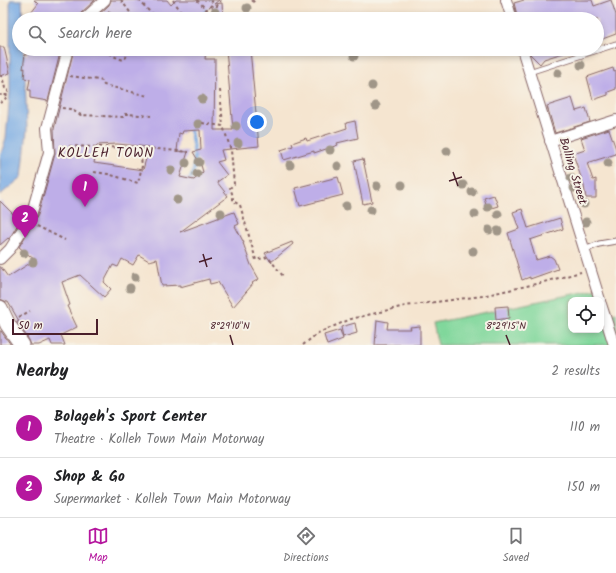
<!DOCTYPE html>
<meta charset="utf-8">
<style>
:root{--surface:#fff;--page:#f2f2f2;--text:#202124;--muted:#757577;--line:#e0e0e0;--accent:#b5179e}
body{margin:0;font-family:Kalam,sans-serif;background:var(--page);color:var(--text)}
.controls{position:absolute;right:12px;bottom:12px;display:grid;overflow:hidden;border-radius:8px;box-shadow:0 2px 6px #0003}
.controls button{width:36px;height:36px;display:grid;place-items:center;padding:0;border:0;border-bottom:1px solid var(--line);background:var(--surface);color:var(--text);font:20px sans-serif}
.scale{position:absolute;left:12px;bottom:10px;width:86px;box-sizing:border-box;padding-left:4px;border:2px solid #4a1f2b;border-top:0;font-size:11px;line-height:14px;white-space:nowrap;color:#4a1f2b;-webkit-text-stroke:3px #f7f3e8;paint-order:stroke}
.you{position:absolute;left:257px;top:122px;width:14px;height:14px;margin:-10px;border:3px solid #fff;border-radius:50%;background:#1a73e8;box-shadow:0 0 0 6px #1a73e833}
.badge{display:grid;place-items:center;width:26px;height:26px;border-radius:50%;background:var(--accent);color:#fff;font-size:13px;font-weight:700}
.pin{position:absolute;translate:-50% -33px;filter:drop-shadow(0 1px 2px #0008)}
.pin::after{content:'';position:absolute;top:21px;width:14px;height:12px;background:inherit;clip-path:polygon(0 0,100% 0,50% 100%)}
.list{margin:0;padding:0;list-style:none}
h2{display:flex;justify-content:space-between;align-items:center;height:52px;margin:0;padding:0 16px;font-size:17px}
h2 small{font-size:13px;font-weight:400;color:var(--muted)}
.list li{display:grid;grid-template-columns:26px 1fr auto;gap:12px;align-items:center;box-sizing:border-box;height:60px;padding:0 16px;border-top:1px solid var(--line)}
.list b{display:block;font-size:15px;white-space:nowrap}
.list p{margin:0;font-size:13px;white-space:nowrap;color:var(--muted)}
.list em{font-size:13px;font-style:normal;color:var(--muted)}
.icon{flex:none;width:22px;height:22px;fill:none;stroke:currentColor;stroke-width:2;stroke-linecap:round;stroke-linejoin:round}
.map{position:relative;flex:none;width:616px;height:345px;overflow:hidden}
.search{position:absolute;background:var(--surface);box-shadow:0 2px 6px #0003;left:12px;right:12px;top:12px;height:44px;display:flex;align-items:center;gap:10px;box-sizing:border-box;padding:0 14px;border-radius:22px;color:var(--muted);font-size:15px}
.sheet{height:172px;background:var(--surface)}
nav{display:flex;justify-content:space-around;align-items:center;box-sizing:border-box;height:56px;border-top:1px solid var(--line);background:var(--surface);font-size:11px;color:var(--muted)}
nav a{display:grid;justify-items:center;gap:2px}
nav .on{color:var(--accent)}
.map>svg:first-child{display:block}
</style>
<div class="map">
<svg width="616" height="345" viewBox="0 0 616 345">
<rect width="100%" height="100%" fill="#f7f3e8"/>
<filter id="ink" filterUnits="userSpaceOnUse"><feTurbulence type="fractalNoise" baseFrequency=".025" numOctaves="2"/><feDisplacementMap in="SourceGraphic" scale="8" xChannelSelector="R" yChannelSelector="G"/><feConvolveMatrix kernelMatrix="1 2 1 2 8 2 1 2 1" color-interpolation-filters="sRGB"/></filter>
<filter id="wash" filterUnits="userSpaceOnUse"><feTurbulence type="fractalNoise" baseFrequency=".012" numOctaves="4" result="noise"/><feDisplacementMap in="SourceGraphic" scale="16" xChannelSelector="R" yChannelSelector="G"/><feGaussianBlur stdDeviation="0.9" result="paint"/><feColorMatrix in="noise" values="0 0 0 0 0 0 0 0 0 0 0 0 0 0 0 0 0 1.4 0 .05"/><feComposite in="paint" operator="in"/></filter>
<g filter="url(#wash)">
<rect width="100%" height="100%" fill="#f5e5d0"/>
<path fill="#80d79b" stroke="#657b63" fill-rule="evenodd" d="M603 288 612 314 616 313V345H438L433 323ZM571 300H601V330H571Z"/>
<path fill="#78aae4" stroke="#616488" d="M10 0H22L23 19H19V49H24L27 130 22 177 0 195V157L6 138 10 93Z"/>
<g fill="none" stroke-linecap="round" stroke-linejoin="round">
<g stroke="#78aae4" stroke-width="3.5">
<path d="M205 19 204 11 211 0"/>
<path d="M187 183C201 168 192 145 190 128"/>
</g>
</g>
<g id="blocks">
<g fill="#beaee8" fill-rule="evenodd">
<path d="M34 0H95L80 14 78 19H29L32 14 31 13 38 4Z"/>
<path d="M111 0H167L171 5 176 0H219L214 4 222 3 223 19H213L212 5 193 19H94L109 5Z"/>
<path d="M524 0H592L594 6 611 0 616 15V34L597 41V19H518L514 3Z"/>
<path d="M0 47H4L10 73 0 76Z"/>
<path d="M28 49H43L51 52 52 49H61L48 101 30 98V90H28L30 79 24 78 25 68 23 69 25 54 27 55Z"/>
<path d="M74 49H206L205 59H215L214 130H233L226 49H250L259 146 221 150 224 160 217 162 227 175 217 182 228 196 180 232 234 212 239 224 235 226 244 243H243L251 265 259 279 252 283 253 284 233 307 218 282 210 284 209 279 180 287V285L162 286 157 259 149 261 139 255 133 265 122 259 118 267 113 265 104 282 111 289 104 297 80 275 62 282 70 305 67 306 77 327 61 335 65 345H52L50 340 39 345H31L29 340 17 322 19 321 8 302H7L0 299V266L8 277 35 260 19 247 38 215 45 190 55 154 54 129ZM200 130 201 150 193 152 201 165 203 172 194 180 180 177 188 152 177 151 179 133 182 134 183 131ZM117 144 149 147 143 170 94 163 97 145Z"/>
<path d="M529 49H569V51L544 59 540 64 530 54Z"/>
<path d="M613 68 614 72 616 71V89L608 92V95L593 100 587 77Z"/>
<path d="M572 98 576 111 586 108 590 122 555 133 547 106Z"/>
<path d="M355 121 358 138 337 143 338 145 314 153V151L284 160 281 150 293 146 292 143 306 138 307 141 347 128 346 123Z"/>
<path d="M609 129 616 149V154L587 163 593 180 596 179V198H586L584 186 573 154 585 150 581 138Z"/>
<path d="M363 159 372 202 363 204 354 161Z"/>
<path d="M338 177 343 195 300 206 295 188Z"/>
<path d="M494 195 498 206 488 209 484 198Z"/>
<path d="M0 201 13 214 14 213 21 219 9 239 8 238 0 245Z"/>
<path d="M522 209 528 228 560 218 563 229 530 240 536 260 550 256 554 259 558 269 530 279V277L522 280 508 233 519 229 513 212Z"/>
<path d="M292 242 293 244 271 262 265 253Z"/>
<path d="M508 306 509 318 496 320 495 307Z"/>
<path d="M377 320 388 322 387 329H411L410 327 420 326V345H375Z"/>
<path d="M355 323 357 333 343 337 341 327Z"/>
<path d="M340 330 343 339 327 345 324 335Z"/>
<path d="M0 331H1L11 345H0Z"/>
</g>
</g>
</g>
<g filter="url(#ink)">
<use href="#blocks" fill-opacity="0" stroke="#866465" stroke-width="1"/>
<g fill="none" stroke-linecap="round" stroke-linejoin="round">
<defs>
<g id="lane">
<path d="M529 72 616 44"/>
<path d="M584 250 599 244 616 241"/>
</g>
<g id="street">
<path d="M506 0 512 19"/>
<path d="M84 19 105 0"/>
<path d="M522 49 600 300"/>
<path d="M550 141 616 120"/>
<path d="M0 259 10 249 26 224 32 212 49 152 47 128 68 49"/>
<path d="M601 304 614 345"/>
</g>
<path id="secondary" d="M0 308 8 325 22 345"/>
</defs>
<use href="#lane" stroke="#866465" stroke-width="7"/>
<use href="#street" stroke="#866465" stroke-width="12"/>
<use href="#secondary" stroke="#866465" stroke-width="17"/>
<g stroke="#866465" stroke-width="2" stroke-dasharray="3 3" stroke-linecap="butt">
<path d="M121 0 135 19"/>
<path d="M139 0 148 10 158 18 163 15 167 19"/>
<path d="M173 0 182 13 191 19"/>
<path d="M197 0 207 10 213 3 211 0"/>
<path d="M252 0 255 3"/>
<path d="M108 11 115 19"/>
<path d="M213 12 221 0"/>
<path d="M176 19 183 14"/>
<path d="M199 19 201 18 207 10"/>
<path d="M105 49C110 54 116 58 124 60L128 54 126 49"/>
<path d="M142 49 145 53 152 49"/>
<path d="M0 76H2L5 88 8 89V95H0"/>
<path d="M70 76 99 80 102 81V83L104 85 148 96"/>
<path d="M220 90 223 126"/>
<path d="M0 103 5 99 8 95"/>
<path d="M62 108 70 109 81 115 123 117 125 114H128L151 116"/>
<path d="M202 123 223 126 231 150 234 184 230 188 233 196V201L240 205 256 260 268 257 283 276"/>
<path d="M63 146 135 148 146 150 147 148 189 152"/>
<path d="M94 172 108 174 138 183 142 166 141 157"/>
<path d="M37 226 65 240"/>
<path d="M19 317 30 311"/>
<path d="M303 345 318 333 351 319 405 306 482 296 540 283 581 272"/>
</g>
<use href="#lane" stroke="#fff" stroke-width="5"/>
<use href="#street" stroke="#fff" stroke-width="10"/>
<use href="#secondary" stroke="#fff" stroke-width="15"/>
</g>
<g fill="#a09688">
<circle cx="247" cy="8" r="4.5"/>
<circle cx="215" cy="12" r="4.5"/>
<circle cx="354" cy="56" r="4.5"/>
<circle cx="581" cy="65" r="4.5"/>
<circle cx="558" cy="73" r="4.5"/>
<circle cx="372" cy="86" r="4.5"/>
<circle cx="202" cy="99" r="4.5"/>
<circle cx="376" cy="106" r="4.5"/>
<circle cx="198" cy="124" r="4.5"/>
<circle cx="236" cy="126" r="4.5"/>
<circle cx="238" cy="143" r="4.5"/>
<circle cx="330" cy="150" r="4.5"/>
<circle cx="447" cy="151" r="4.5"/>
<circle cx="199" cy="162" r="4.5"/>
<circle cx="186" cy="163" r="4.5"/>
<circle cx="608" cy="163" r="4.5"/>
<circle cx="290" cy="165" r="4.5"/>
<circle cx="338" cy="166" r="4.5"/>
<circle cx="171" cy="170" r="4.5"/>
<circle cx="197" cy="174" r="4.5"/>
<circle cx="571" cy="178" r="4.5"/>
<circle cx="402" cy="185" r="4.5"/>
<circle cx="463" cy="185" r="4.5"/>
<circle cx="377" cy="186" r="4.5"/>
<circle cx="574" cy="188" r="4.5"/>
<circle cx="472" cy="192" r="4.5"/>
<circle cx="177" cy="200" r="4.5"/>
<circle cx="584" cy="204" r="4.5"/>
<circle cx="346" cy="206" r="4.5"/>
<circle cx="488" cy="207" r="4.5"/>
<circle cx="371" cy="210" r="4.5"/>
<circle cx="221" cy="213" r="4.5"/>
<circle cx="475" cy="214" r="4.5"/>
<circle cx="498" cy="214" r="4.5"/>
<circle cx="586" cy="222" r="4.5"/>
<circle cx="489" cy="230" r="4.5"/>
<circle cx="498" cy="231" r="4.5"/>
<circle cx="473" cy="251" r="4.5"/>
<circle cx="24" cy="253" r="4.5"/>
<circle cx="33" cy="262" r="4.5"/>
<circle cx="135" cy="277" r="4.5"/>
<circle cx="130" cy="288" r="4.5"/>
</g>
</g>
<path fill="none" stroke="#4a1f2b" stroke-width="1.5" d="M453 172 458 186M449 181 462 177M203 254 207 267M199 262 212 258M230 335 233 345M506 335 510 345"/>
<g text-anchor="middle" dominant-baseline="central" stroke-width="4" stroke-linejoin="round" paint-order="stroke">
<g font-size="12" fill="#4a1f2b" stroke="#f7f3e8">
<text transform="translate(573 171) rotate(73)">Bolling Street</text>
</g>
<g font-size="13" letter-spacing="1" fill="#4a1f2b" stroke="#f7f3e8">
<text x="106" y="153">KOLLEH TOWN</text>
</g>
</g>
<g font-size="10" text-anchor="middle" fill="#4a1f2b" stroke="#f7f3e8" stroke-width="4" stroke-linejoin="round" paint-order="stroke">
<text x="230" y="329">8°29'10"N</text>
<text x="506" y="329">8°29'15"N</text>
</g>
</svg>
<div class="controls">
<button><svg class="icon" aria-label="locate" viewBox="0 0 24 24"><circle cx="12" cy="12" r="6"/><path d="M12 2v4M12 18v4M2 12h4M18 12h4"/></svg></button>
</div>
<div class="scale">50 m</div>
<div class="you"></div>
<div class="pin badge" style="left:85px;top:207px">1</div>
<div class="pin badge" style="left:25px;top:238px">2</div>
<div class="search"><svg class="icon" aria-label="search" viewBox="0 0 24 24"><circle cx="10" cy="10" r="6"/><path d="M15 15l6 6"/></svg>Search here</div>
</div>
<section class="sheet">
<h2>Nearby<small>2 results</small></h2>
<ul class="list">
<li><span class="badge">1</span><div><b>Bolageh's Sport Center</b><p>Theatre · Kolleh Town Main Motorway</p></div><em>110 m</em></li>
<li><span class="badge">2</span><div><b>Shop &amp; Go</b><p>Supermarket · Kolleh Town Main Motorway</p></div><em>150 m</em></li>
</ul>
</section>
<nav>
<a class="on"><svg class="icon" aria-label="map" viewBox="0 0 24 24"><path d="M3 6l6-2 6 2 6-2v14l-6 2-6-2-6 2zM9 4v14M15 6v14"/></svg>Map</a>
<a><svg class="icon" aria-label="directions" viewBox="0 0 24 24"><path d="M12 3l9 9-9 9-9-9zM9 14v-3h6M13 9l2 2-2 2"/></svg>Directions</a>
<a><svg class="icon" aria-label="saved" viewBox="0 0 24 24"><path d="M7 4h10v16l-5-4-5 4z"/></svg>Saved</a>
</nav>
